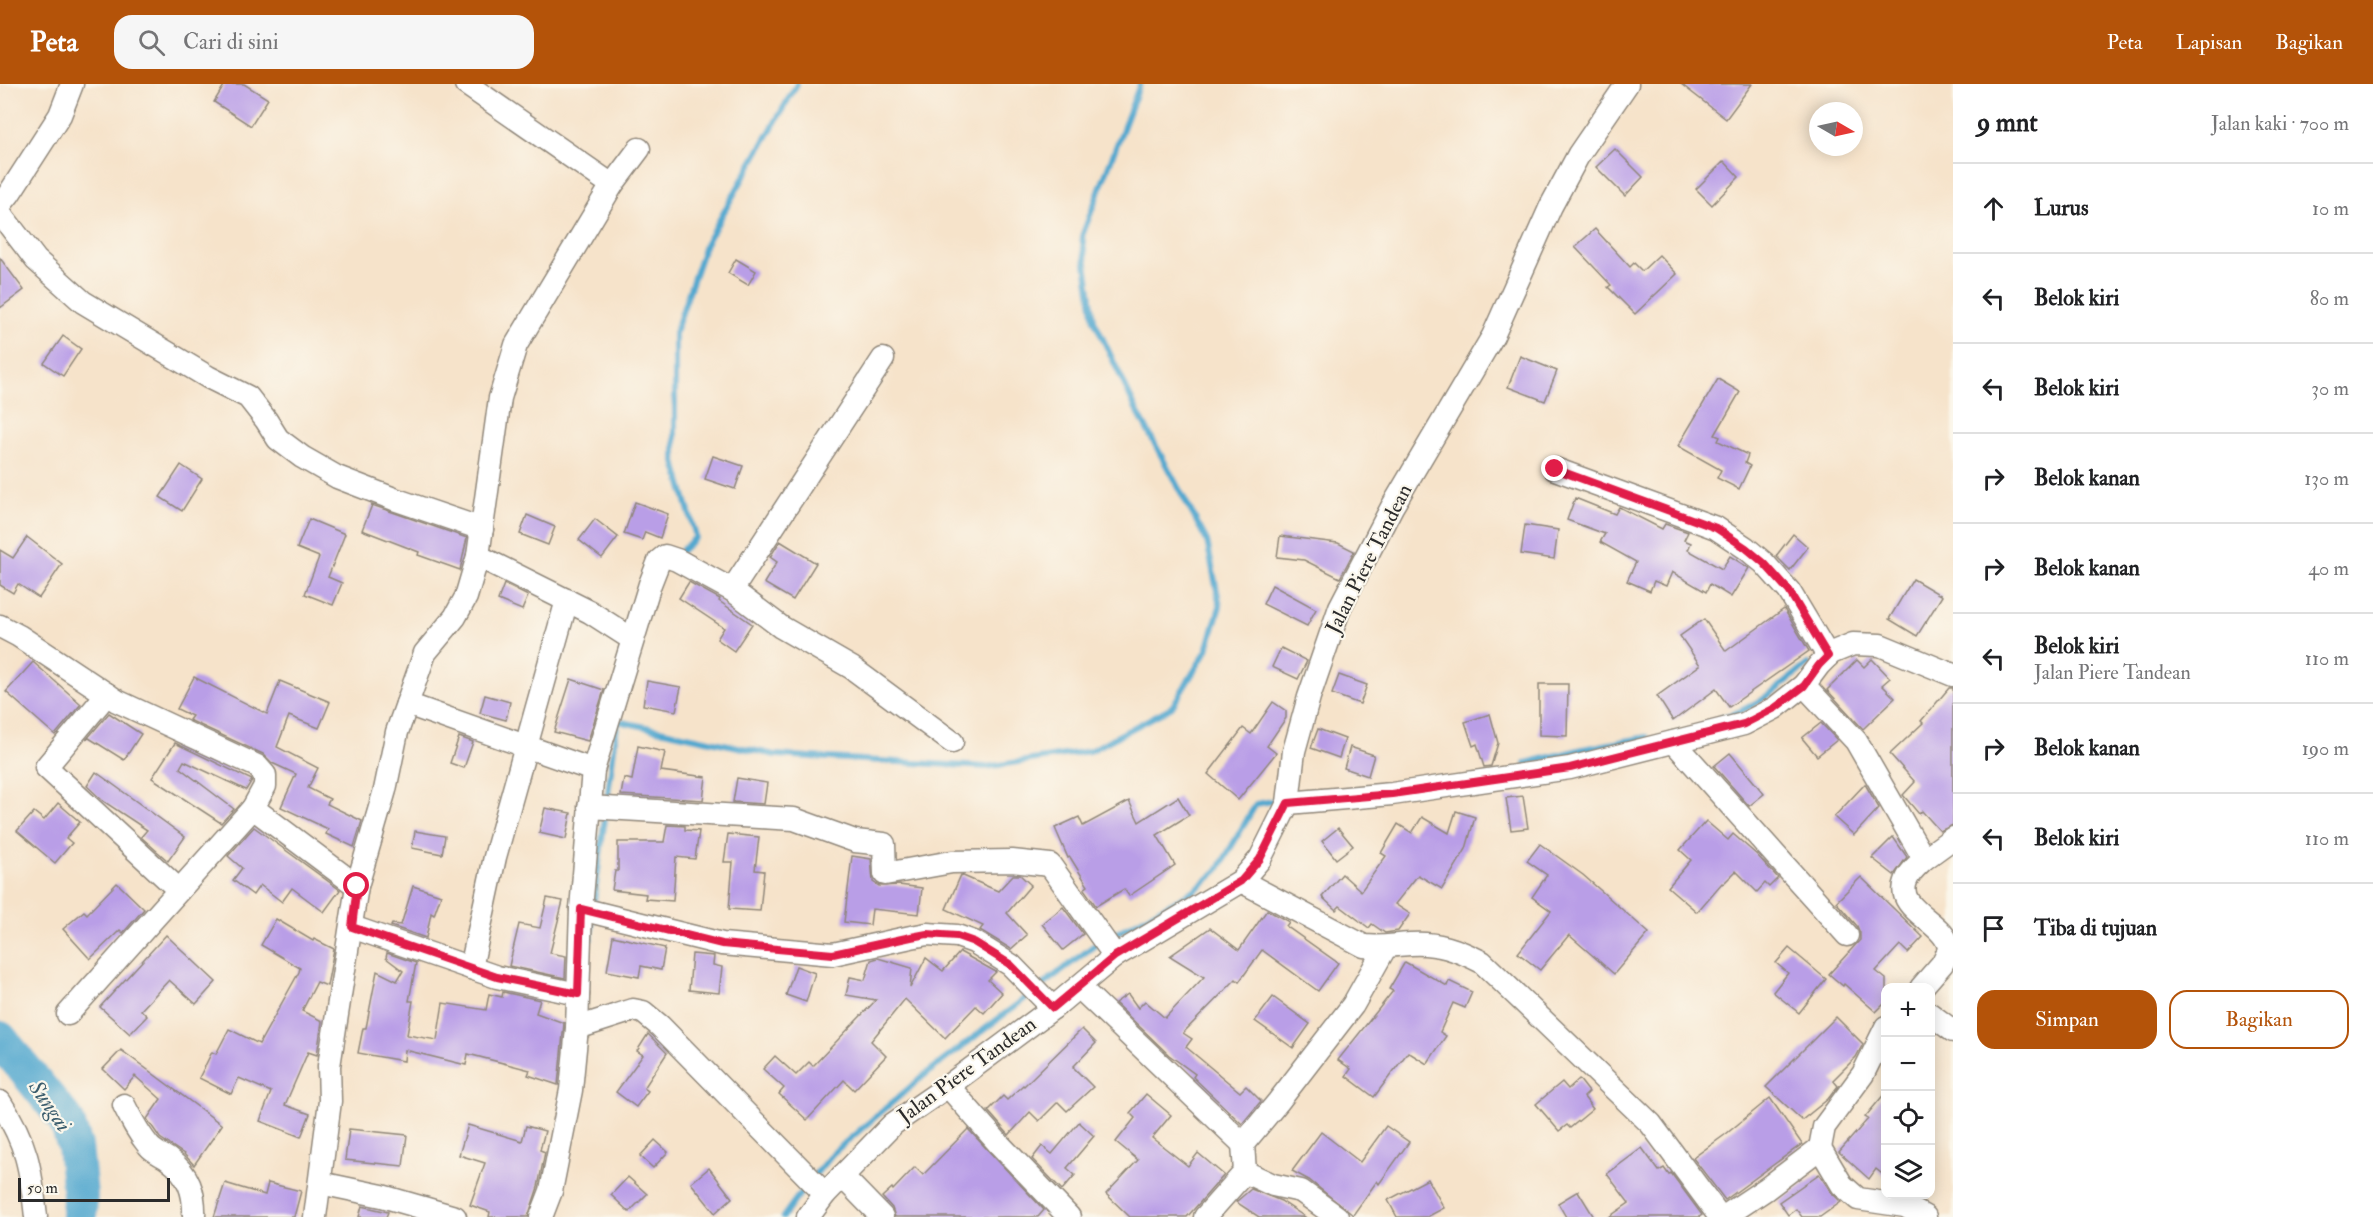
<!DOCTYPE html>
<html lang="id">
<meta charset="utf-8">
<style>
:root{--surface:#fff;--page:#f6f6f6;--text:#202124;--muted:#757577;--line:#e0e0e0;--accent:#b45309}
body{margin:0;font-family:"IM FELL Double Pica",serif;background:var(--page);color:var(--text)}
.controls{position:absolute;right:18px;bottom:18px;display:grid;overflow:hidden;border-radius:12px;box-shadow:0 3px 15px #0003}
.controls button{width:54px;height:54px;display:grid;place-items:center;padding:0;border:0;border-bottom:2px solid var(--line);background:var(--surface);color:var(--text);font:30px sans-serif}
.compass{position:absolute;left:1809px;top:18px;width:54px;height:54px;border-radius:50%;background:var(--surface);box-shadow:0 3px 15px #0003;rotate:99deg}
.scale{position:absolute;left:18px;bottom:15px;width:152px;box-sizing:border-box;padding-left:6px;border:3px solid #2b2b2b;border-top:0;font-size:16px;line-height:21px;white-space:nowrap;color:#2b2b2b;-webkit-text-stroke:4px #fbf7ec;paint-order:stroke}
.stop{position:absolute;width:18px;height:18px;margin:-14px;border:4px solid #e11d48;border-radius:50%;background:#fff}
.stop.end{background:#e11d48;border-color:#fff;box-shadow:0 2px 6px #0008}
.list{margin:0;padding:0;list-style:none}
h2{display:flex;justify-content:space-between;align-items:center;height:78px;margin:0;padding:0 24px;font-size:26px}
h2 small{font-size:20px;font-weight:400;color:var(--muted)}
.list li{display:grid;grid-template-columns:39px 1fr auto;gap:18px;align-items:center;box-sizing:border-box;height:90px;padding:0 24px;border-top:2px solid var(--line)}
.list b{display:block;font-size:22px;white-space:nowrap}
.list p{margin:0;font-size:20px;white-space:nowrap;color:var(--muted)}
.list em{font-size:20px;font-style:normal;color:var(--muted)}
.actions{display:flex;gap:12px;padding:18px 24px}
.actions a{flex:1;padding:14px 0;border:2px solid var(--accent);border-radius:18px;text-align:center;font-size:21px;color:var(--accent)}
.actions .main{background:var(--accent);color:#fff}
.icon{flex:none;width:33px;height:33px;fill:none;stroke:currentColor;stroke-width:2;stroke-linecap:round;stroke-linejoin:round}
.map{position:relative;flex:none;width:1953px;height:1133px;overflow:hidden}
header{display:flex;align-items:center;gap:36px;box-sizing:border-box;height:84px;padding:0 30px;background:var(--accent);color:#fff}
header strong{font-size:28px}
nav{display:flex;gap:33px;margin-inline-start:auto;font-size:21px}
.search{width:420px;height:54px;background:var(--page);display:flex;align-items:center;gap:15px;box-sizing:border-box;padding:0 21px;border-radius:18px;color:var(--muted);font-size:22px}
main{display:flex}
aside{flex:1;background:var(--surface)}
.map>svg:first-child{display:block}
</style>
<header>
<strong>Peta</strong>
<div class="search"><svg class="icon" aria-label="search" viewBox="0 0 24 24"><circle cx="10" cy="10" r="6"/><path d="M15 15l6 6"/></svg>Cari di sini</div>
<nav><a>Peta</a><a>Lapisan</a><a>Bagikan</a></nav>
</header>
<main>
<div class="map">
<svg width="1953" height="1133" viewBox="0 0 1953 1133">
<rect width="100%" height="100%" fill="#fbf7ec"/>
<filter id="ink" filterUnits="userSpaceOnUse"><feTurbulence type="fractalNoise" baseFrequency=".0167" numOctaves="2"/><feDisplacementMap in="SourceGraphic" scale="12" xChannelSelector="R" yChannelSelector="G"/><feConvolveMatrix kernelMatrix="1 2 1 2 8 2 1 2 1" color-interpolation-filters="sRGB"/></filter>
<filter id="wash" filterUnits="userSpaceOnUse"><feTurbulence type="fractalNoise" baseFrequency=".008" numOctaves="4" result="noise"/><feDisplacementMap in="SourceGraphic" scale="24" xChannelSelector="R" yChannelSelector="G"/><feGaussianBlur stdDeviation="1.35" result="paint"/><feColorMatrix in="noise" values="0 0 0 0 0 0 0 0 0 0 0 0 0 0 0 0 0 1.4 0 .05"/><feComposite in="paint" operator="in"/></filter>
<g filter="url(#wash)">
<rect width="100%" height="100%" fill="#f6e3ca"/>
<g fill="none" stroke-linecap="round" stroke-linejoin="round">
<g stroke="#53a8cf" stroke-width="6">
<path d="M678 470 696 453 675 378V249L705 161 797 0"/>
<path d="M1721 634C1757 624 1779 603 1808 580"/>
<path d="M618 637 775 671 986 683 1090 667 1172 623 1207 566 1220 522 1207 457 1135 323 1094 236 1082 152 1140 0"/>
<path d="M1526 679 1583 665 1647 653"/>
<path d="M591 854 594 817 617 641"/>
<path d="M814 1092 832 1070 922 993 1095 861 1195 806 1218 786 1256 720 1284 715"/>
<path d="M783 1133 807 1100"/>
</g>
<path stroke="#53a8cf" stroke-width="36" d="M0 955 66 1036 75 1062 80 1111 79 1133"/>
</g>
<g id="blocks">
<g fill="#b99ee7">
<path d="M225 0H244L268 15 251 42 214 18Z"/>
<path d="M1681 0H1752L1726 35Z"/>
<path d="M1615 65 1643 93 1625 112 1596 83Z"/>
<path d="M1724 77 1739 93 1712 121 1696 105Z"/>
<path d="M1595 145 1630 183 1634 179 1642 187 1659 171 1677 190 1635 230 1608 203 1611 201 1575 163Z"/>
<path d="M0 174 24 206 0 224Z"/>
<path d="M736 175 756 187 748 201 728 189Z"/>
<path d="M63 252 81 265 63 292 44 279Z"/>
<path d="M1520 272 1557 287 1545 317 1508 303Z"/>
<path d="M1718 295 1740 308 1715 351 1720 353 1718 357 1748 371 1745 379 1750 382 1739 405 1717 394 1721 386 1678 362Z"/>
<path d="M713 372 743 382 735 405 705 395Z"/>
<path d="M181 381 202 395 182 427 160 413Z"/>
<path d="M1575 414 1615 430 1619 423 1662 445 1665 440 1688 448 1684 456 1691 459 1688 466 1722 485 1730 472 1749 484 1731 513 1710 500 1706 508 1672 488 1666 502 1654 497 1650 507 1627 497 1636 478 1600 458 1605 450 1567 436Z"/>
<path d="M635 418 668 430 660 454 645 448 642 456 624 450Z"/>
<path d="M372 421 467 454 460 486 418 471 419 468 362 446Z"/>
<path d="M527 431 555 443 548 461 520 450Z"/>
<path d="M309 435 345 450 328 493 342 499 333 521 305 510 319 473 297 464Z"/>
<path d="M595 435 618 453 602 474 579 456Z"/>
<path d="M1525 441 1558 446 1554 475 1521 470Z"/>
<path d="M1793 450 1808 463 1790 486 1776 472Z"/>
<path d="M1280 452 1338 459 1354 467 1340 494 1304 476 1277 473Z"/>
<path d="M27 453 62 480 39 514 18 500 13 509 0 501V466L13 474Z"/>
<path d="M780 457 816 479 793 516 764 499 777 478 770 473Z"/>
<path d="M1913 495 1942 512 1917 552 1889 535Z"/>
<path d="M689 498 720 515 719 517 752 540 734 567 717 555 724 544 679 514Z"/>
<path d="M504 500 528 512 522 526 498 516Z"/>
<path d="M1272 501 1316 525 1307 542 1263 520Z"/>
<path d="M1784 525 1809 567 1729 623 1716 605 1673 637 1657 612 1700 581 1680 552 1704 535 1726 567Z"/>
<path d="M1281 564 1307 577 1298 595 1272 583Z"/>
<path d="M1872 575 1890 594 1882 601 1895 614 1863 645 1827 606 1857 576 1864 583Z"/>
<path d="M33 578 81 620 55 651 6 608Z"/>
<path d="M1339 591 1367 601 1360 620 1332 610Z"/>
<path d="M194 593 267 630 280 597 330 618 319 644 289 632 277 663 318 684 308 704 330 715 327 720 362 737 354 763 326 750 328 745 281 723 296 690 272 679 263 670 189 636 192 632 177 625Z"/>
<path d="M571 595 604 606 588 657 554 648Z"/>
<path d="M647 597 681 603 676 627 643 621Z"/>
<path d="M1539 600H1568L1567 652 1539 651Z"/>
<path d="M1949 604H1953V741L1940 747 1922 727 1919 730 1903 711 1915 698 1890 670 1923 639 1921 637Z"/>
<path d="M485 611 510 618 506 636 480 629Z"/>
<path d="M1273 618 1286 627V634L1267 662 1276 669 1238 716 1208 690 1243 644 1251 650Z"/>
<path d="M109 629 141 650 124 676 89 654 86 656Z"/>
<path d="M1490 630 1498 659 1491 682 1484 683 1477 660 1473 662 1465 638Z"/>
<path d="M1821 639 1837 656 1817 672 1802 654Z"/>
<path d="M1318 645 1345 655 1339 674 1311 664Z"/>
<path d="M459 653 473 658 464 684 450 679Z"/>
<path d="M175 659 252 696 246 706 184 677 180 684 234 725 221 739 152 694Z"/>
<path d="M638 662 665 668 661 687 706 693 703 716 621 711 624 694 632 696Z"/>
<path d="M1350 663 1374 671 1368 692 1344 684Z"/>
<path d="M1730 669 1764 710 1749 722 1714 682Z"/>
<path d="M96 688 185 753 168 777 141 753 147 746 103 717 87 702Z"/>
<path d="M737 694 767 699 764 720 733 718Z"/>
<path d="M1865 700 1879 724 1854 751 1834 733Z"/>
<path d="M1523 712 1528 744 1511 746 1506 714Z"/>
<path d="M1178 713 1189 731 1157 751 1175 781 1129 812 1124 805 1096 822 1084 805 1088 802 1070 773 1068 774 1055 744 1079 733 1083 742 1129 717 1139 738Z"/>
<path d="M58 719 80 738 66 754 72 759 55 779 17 747 34 728 44 736Z"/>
<path d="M545 724 571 729 566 755 539 749Z"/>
<path d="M1456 727 1475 733 1466 765 1442 805 1418 791 1395 820 1410 830 1398 847 1385 849 1372 840 1369 844 1340 822 1336 826 1322 813 1342 790 1361 807 1386 772 1381 769 1398 740 1412 749 1422 733 1449 749Z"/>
<path d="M1706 737 1728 756 1733 750 1757 771 1778 794 1769 803 1765 799 1757 808 1736 787 1723 800 1722 799 1697 828 1668 803 1691 776 1680 766Z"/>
<path d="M667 741 685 742V746L699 747 695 775 676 773 673 817 645 815 646 810 612 806 615 787H618V758H664Z"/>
<path d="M254 743 340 806 324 828 292 804 282 818 260 801 253 811 233 796 242 784 228 772Z"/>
<path d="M1338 744 1353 762 1336 775 1322 757Z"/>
<path d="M415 747 445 752 442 770 412 764Z"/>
<path d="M728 750 759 753 755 786 764 787 760 827 729 825 733 778H724Z"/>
<path d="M1893 753 1907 773 1894 791 1872 774Z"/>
<path d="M1540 760 1583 791 1649 849 1614 890 1569 851 1540 886 1518 869 1551 827 1532 813 1547 791 1527 777Z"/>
<path d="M852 772 871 775 873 798 879 802 899 801 922 804 919 830 872 825 870 841 844 838Z"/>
<path d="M961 791 998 807 1013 791H1020L1031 801 1007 829 1027 851 1011 865 980 846 983 842 946 825Z"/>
<path d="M1861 793 1923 853 1908 869 1900 861 1876 887 1886 895V918L1876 928 1844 900 1843 902 1829 890 1860 856V849L1857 842 1836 818Z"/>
<path d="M117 799 144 825 123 849 120 846 90 875 63 845 84 827 87 830Z"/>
<path d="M413 802 441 811 434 831 431 829 426 854 391 842 392 840 401 841Z"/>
<path d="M547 814 563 817 550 869 566 872 565 894 509 882 519 840 540 844Z"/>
<path d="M1063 823 1083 850 1063 866 1042 840Z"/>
<path d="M1267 826 1289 838 1286 842 1338 879 1318 907 1262 866 1239 898 1236 895 1183 949 1192 955 1186 963 1240 1008 1246 1002 1261 1017 1242 1040 1193 993 1195 990 1169 971 1115 919 1128 910 1138 924 1145 917 1165 934 1204 893 1170 872 1210 844 1239 866Z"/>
<path d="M276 835 313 857 314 855 334 865 327 902 317 898 302 927 322 937 317 971 308 968 285 1021 310 1030 301 1053 260 1037 271 1008 239 994 231 1010 199 994 212 968 216 970 229 945 259 960 299 888 300 884 261 861Z"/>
<path d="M166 851 216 898 196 920 169 896 141 926 147 932 130 950 100 923Z"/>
<path d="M613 852 665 864 661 886 641 882 639 893 607 887Z"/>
<path d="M1789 864 1826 895 1799 929 1773 908 1788 889 1776 879Z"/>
<path d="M960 868 996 888 988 896 1002 909 984 929 976 922 945 954 905 915 871 957 886 972 854 1006 844 996 807 1036 779 1010 784 1004 763 985 775 972 796 991 809 978 813 982 876 916 846 911 850 893 865 896 871 876 878 874 912 884 910 904 926 874 943 887Z"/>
<path d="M387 869 416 879 409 917H413L407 951 437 956 443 919 486 926 489 910 502 913 503 908 540 916 536 929 564 939 558 1001 528 991 530 986 468 970 466 981 405 966 404 977 358 969 363 944H366L377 887 397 897 403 887 386 874Z"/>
<path d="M692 870 714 872 713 881 722 883 719 909 689 906Z"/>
<path d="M1405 878 1447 902 1449 897 1472 908 1465 924 1453 919 1440 948 1446 952 1427 980 1408 968 1374 1013 1346 992 1351 985 1338 976 1393 907 1389 905Z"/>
<path d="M796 882 815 889 806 918 786 911Z"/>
<path d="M1273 913 1310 940 1293 964 1255 937Z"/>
<path d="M1836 933 1863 960 1856 973 1833 996 1838 1002 1828 1015 1802 1036 1766 1003Z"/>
<path d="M1082 945 1096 959 1073 983 1093 1003 1067 1027 1058 1018 1039 1037 1030 1028 1009 1051 988 1027 1003 1012 1007 1016 1023 1001 1024 1002Z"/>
<path d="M648 950 667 969 644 1004 648 1007 636 1023 616 1008 643 971 637 967Z"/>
<path d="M121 966 222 1041 194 1081 184 1070 160 1054 147 1035 161 1015 135 992 124 1005 103 985Z"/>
<path d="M1579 995 1589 1008 1584 1013 1593 1025 1570 1044 1567 1041 1559 1047 1536 1020 1562 998 1568 1005Z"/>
<path d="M1886 1008V1093L1876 1085 1869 1095 1839 1068 1868 1035 1865 1033Z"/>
<path d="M1146 1010 1171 1031 1152 1054 1188 1082 1198 1069 1224 1091 1187 1133H1130L1106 1110 1138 1076 1116 1058 1135 1034 1130 1029Z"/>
<path d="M1770 1014 1802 1060 1725 1116 1693 1074 1726 1050Z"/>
<path d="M1079 1038 1094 1052 1067 1084 1075 1091 1062 1106 1032 1075 1042 1062 1052 1070Z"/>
<path d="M468 1041 522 1057 526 1042 545 1047 540 1066 545 1068 538 1103 528 1133H489L490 1128 470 1121 485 1079 459 1071Z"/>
<path d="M1386 1042 1409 1058 1379 1100 1377 1097 1353 1131 1309 1096 1292 1087 1321 1048 1360 1078Z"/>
<path d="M349 1045 407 1051 403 1082 345 1076Z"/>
<path d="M968 1045 1044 1126 1038 1133H895L892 1124 882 1113 892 1104 893 1106 915 1083 923 1091Z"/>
<path d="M655 1056 668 1068 653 1084 640 1072Z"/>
<path d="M1642 1064 1659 1087 1664 1084 1669 1091 1671 1089 1702 1131 1699 1133H1609L1629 1119 1607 1090Z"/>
<path d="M709 1084 732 1114 715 1129 691 1099Z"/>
<path d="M1819 1090 1831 1108 1841 1118 1820 1133H1802L1796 1125 1788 1131 1779 1118Z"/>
<path d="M628 1093 647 1110 629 1128 611 1111Z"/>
<path d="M1428 1095 1444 1124 1427 1133H1397L1388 1116Z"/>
<path d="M225 1099 265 1111 268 1099 301 1107 294 1133H214Z"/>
<path d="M1251 1105 1281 1117 1305 1133H1259L1236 1118Z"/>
<path d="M1578 1107 1594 1133H1566L1558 1119Z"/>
<path d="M362 1122 388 1128 386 1133H359Z"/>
</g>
</g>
</g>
<g filter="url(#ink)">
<use href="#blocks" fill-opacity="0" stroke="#90877a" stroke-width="1.5"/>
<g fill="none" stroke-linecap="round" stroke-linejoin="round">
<defs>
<g id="minor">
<path d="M466 0 612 101"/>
<path d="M0 121 9 110 60 31 72 0"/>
<path d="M0 129 36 176 83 218 208 293 248 313 266 336 278 355 302 373 337 393 394 415 482 445"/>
<path d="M1555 385 1716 444 1746 464 1764 479 1789 507 1828 572"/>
<path d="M478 472 590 528 632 555"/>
<path d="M732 506 883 275"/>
<path d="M0 542 19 552 117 617 257 682 265 691V702L253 724"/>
<path d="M1804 601 1856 657 1924 775C1918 781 1909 788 1906 797 1894 827 1949 839 1949 866L1942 880 1921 904"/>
<path d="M107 610 46 683 179 806"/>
<path d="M407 620 593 686"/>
<path d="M1674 658 1847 851"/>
<path d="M1288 719 1392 710 1570 684 1744 640 1775 624 1804 601 1819 581 1831 569 1853 560 1880 561 1953 591"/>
<path d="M589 723 794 735 855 757 884 760 885 790 952 778 1012 777 1050 781 1115 872"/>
<path d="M1924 775 1953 754"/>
<path d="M1241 797 1364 862C1383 864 1392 861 1410 860 1438 858 1458 866 1482 878L1651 1040 1720 1133"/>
<path d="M581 825 722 860 833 870 911 853 927 850 957 852 974 858 1011 881 1053 924"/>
<path d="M352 843 497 893 578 910"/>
<path d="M471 884 495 773 567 516"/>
<path d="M1079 903 1243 1060"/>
<path d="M68 930 253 724 357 802"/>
<path d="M1930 930 1953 947"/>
<path d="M1886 943 1863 990 1824 1043 1820 1064 1842 1101 1858 1115 1905 1122 1925 1133"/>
<path d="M577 944 633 926 643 928 660 942 825 1110"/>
<path d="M948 1002 999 1060 1069 1133"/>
<path d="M0 1018C27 1059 31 1085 36 1133"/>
<path d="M124 1021C131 1035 138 1049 149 1062 154 1068 162 1071 168 1075 189 1090 195 1109 194 1133"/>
<path d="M1245 1088 1273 1101 1301 1107 1337 1133"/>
<path d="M842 1092 882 1133"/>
<path d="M320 1099 382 1112 455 1133"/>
<path d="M315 1133 330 1017 329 982 357 802 385 706 397 648 425 569 455 533 466 513 478 472 500 314 516 261 612 101 639 65"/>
<path d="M541 1133 551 1107 571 1006 577 944 581 825 593 686 650 500 659 477 665 472 677 476 732 506 781 543 852 584 952 658"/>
<path d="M808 1133 825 1110 893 1040 948 1002 1053 924 1115 872 1241 797 1260 775 1288 719 1294 667 1309 613 1340 523 1392 423 1493 252 1551 122 1579 70 1627 0"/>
<path d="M1205 1133 1245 1088 1243 1060 1278 1018 1353 921 1385 864"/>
<path d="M1724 1133 1766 1105 1820 1064"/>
</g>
</defs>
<use href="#minor" stroke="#90877a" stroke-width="25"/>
<use href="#minor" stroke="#fff" stroke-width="22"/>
</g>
</g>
<g fill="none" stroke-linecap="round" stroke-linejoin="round" filter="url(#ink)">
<path stroke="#e11d48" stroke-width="8" d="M357 802 352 843 497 893 578 910 581 825 722 860 833 870 911 853 927 850 957 852 974 858 1011 881 1053 924 1115 872 1241 797 1260 775 1288 719 1392 710 1570 684 1744 640 1775 624 1804 602 1819 581 1828 572 1789 507 1764 479 1746 464 1716 444 1555 385"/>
</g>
<g text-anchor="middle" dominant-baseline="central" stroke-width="4.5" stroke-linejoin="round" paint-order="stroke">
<g font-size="21" fill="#2b2b2b" stroke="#fbf7ec">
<text transform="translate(1369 475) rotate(-63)">Jalan Piere Tandean</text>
<text transform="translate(967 986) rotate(-36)">Jalan Piere Tandean</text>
</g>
<g font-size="22" font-style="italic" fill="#3b5d6d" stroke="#fbf7ec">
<text transform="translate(50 1022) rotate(55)">Sungai</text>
</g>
</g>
</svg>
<div class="controls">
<button>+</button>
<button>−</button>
<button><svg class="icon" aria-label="locate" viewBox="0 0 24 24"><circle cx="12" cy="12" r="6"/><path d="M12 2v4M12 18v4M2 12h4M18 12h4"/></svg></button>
<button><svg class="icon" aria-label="layers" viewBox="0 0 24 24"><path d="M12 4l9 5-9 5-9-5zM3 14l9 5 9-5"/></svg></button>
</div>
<svg class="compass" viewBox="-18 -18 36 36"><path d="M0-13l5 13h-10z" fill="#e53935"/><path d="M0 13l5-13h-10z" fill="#757577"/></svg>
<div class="scale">50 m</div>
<div class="stop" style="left:357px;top:802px"></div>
<div class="stop end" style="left:1555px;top:385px"></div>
</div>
<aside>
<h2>9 mnt<small>Jalan kaki · 700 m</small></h2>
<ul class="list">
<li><svg class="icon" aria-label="ahead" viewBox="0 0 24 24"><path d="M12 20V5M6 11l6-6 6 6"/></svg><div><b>Lurus</b></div><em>10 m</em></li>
<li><svg class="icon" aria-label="left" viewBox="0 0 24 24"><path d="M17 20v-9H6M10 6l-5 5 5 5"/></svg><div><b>Belok kiri</b></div><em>80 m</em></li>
<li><svg class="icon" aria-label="left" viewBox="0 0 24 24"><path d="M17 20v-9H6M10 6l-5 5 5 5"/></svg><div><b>Belok kiri</b></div><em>30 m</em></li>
<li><svg class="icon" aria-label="right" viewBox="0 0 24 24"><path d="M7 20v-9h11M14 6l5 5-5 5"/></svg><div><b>Belok kanan</b></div><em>130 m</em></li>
<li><svg class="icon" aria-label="right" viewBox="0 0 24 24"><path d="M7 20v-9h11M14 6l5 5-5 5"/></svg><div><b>Belok kanan</b></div><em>40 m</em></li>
<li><svg class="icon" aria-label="left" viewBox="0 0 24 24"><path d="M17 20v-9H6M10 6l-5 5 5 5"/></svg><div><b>Belok kiri</b><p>Jalan Piere Tandean</p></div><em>110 m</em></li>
<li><svg class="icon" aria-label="right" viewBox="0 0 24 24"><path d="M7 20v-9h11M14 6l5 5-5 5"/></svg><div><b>Belok kanan</b></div><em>190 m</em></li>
<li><svg class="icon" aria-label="left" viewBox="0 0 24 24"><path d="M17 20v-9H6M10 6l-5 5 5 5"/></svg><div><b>Belok kiri</b></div><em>110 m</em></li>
<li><svg class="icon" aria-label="arrive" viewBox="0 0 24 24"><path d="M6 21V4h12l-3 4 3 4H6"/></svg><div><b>Tiba di tujuan</b></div></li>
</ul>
<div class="actions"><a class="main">Simpan</a><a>Bagikan</a></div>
</aside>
</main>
